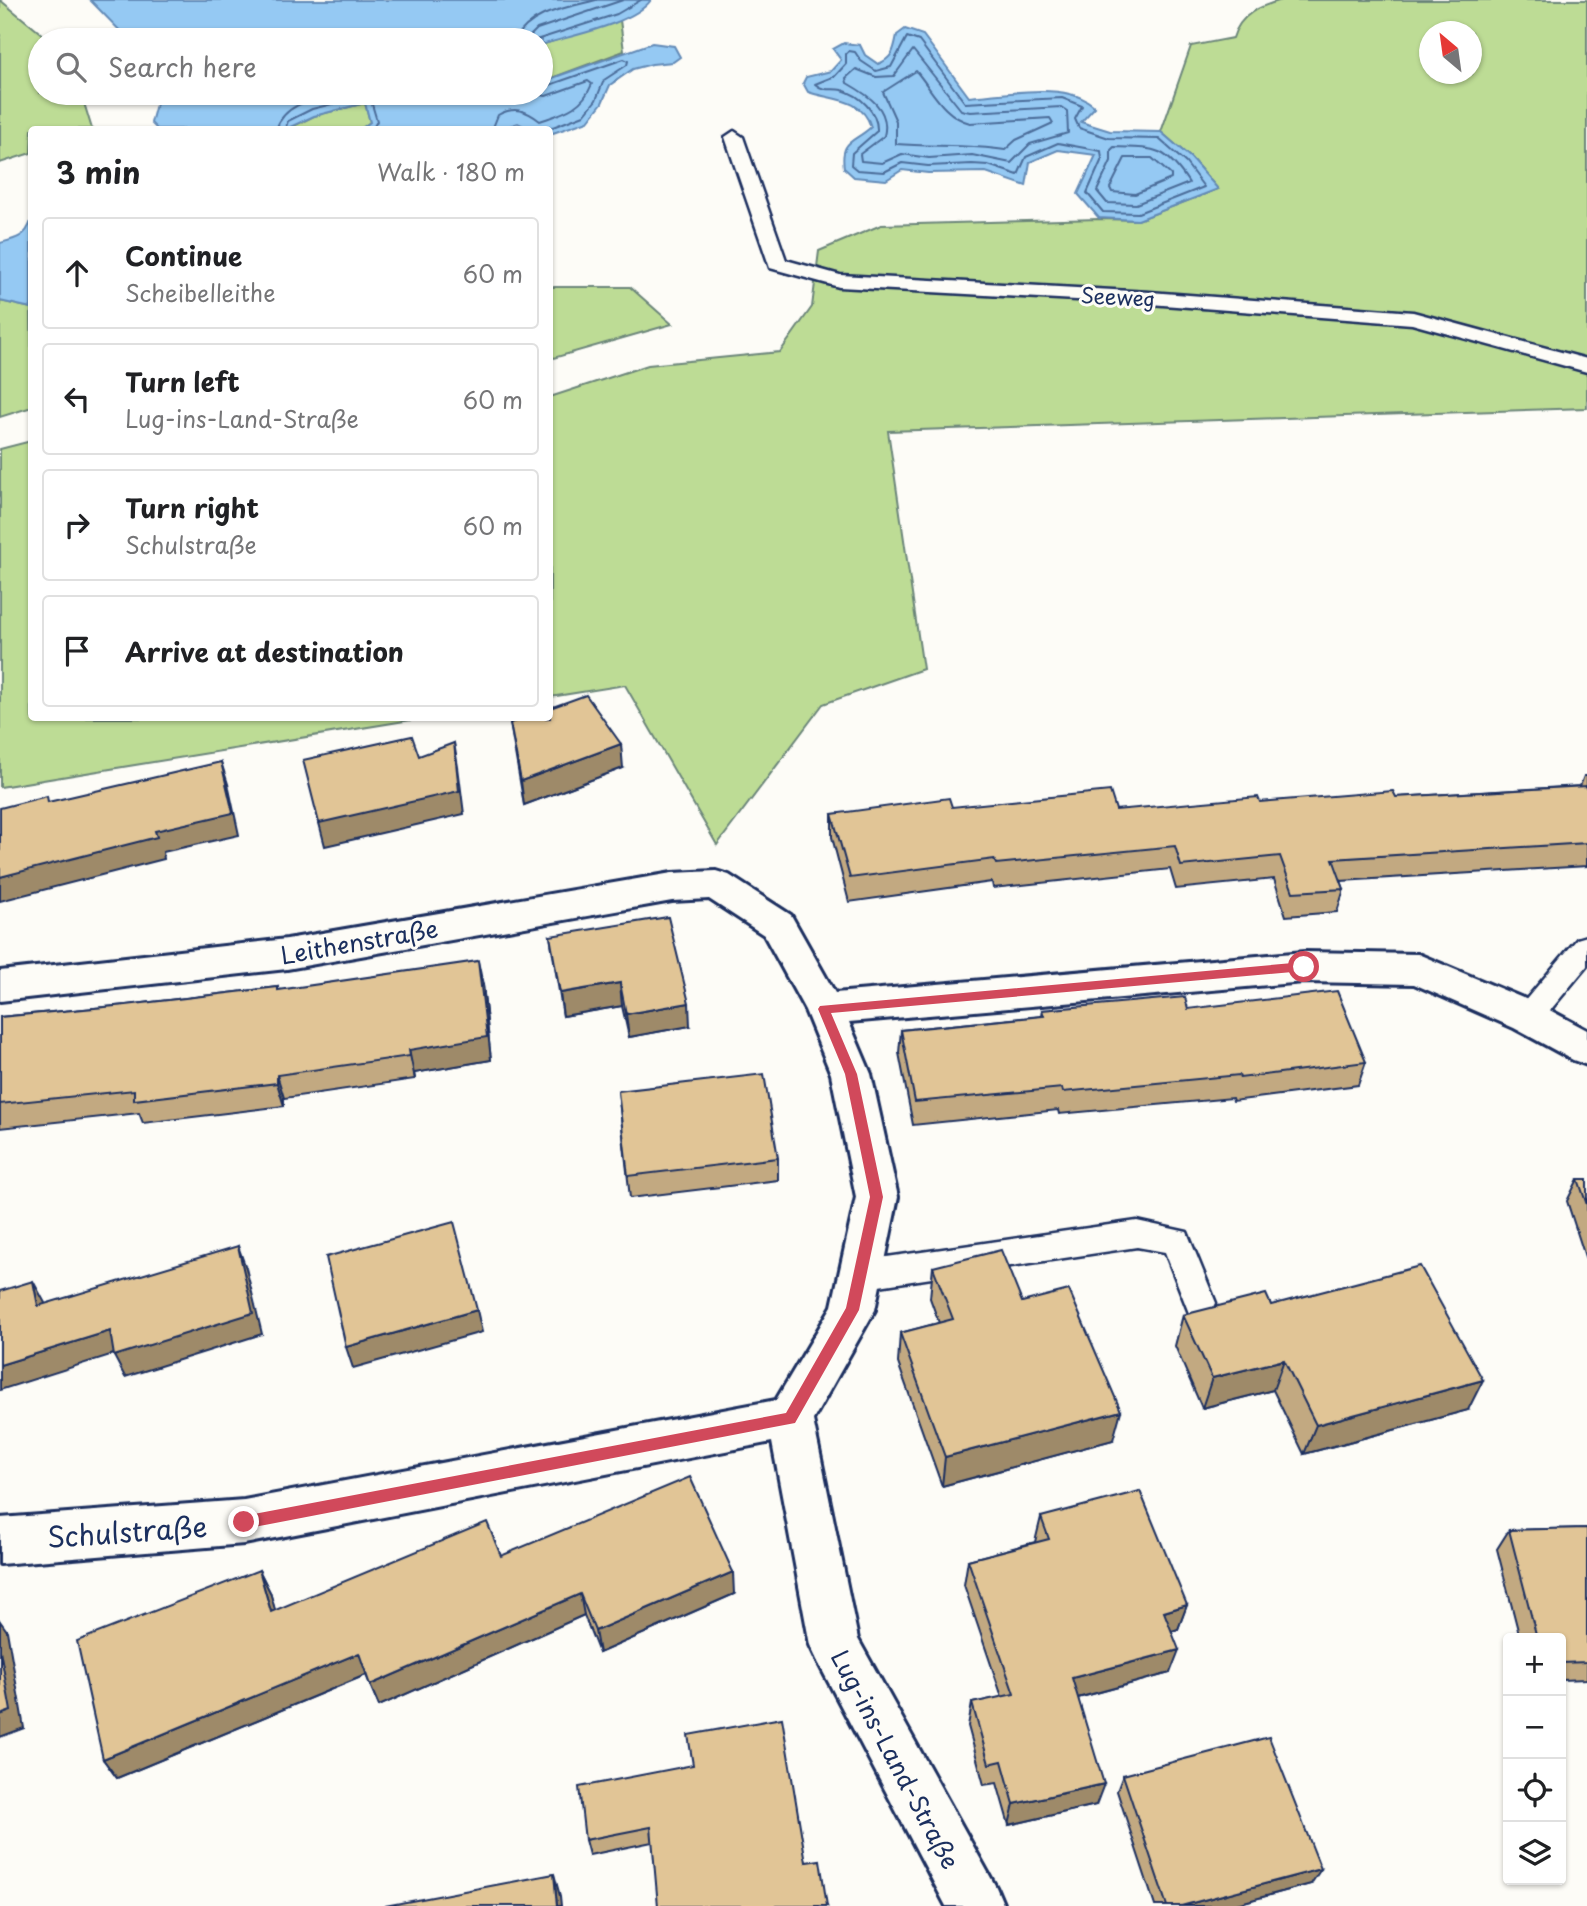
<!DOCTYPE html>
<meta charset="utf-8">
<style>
:root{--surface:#fff;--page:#f6f6f6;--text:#202124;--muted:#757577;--line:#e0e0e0}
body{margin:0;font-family:"Playpen Sans",sans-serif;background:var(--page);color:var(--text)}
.controls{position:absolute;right:21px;bottom:21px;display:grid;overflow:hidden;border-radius:7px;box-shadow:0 2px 5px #0004}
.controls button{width:63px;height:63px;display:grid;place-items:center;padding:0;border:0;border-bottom:2px solid var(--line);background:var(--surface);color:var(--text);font:35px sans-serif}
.compass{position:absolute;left:1419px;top:21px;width:63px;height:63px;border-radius:50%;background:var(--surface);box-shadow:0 2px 5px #0004;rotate:331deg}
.stop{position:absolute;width:21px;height:21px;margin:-16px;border:5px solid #d1495b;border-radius:50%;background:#fff}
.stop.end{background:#d1495b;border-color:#fff;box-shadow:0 2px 7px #0008}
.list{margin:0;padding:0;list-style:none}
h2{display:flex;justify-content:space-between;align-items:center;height:91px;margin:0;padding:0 28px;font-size:30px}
h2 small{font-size:23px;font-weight:400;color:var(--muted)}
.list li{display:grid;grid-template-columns:46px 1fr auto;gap:21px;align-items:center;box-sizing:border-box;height:112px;margin:0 14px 14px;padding:0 14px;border:2px solid var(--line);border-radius:7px}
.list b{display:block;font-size:26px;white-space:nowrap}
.list p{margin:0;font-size:23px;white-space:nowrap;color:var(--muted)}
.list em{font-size:23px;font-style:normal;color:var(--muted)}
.icon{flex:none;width:38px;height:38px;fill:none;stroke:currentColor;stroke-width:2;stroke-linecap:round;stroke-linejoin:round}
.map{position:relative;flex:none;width:1587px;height:1906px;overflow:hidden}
.search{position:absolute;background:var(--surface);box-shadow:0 2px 5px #0004;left:28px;top:28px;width:525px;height:77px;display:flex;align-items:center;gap:18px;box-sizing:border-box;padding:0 24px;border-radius:38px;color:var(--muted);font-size:26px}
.panel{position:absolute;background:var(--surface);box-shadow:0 2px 5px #0004;left:28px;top:126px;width:525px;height:595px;border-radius:7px}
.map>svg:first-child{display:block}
</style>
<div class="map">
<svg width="1587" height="1906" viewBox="0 0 1587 1906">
<rect width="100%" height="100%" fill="#fdfcf7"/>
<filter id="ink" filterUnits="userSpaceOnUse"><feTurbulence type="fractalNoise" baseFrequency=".0143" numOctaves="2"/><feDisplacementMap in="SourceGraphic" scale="14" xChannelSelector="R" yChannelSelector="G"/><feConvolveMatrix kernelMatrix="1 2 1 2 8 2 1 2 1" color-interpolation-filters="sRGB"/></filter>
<g filter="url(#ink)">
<g fill="#bddc95" stroke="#6c867a" stroke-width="2" fill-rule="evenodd">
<path d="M0 0 49 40H40V93H81L92 129 32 130 31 153 0 163Z"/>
<path d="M1282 0H1587V408L888 431 923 669 823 704 717 845 625 685 550 697V397L648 365 780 352 812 307 819 251 881 225 1099 219 1138 220 1218 189 1191 158 1161 132 1191 46 1233 38C1240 14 1260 6 1282 0ZM1430 32H1472V74H1430Z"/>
<path d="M620 20 624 51 541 82V45Z"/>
<path d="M365 103 370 122 361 129 286 130 314 116Z"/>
<path d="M550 287H630L672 324 550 359Z"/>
<path d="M0 301 31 308 32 407 0 417Z"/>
<path d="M31 441 32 718H423L0 787V449Z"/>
</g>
<g fill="#95c9f3" stroke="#648bb7" stroke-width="2">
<path d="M90 0H651C634 24 569 36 541 45V40H129Z"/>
<path d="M905 29 923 35 969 97C1004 95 1068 80 1095 107L1081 122 1110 131 1161 132 1191 158 1218 189 1138 220 1099 218 1078 194 1096 155 1058 150 1030 162 1026 186 986 172 928 173 902 170 886 180 854 177 844 168C840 139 854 143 871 127 862 97 831 100 808 92L803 83 806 77 831 71 841 60 833 49 844 43 860 45 865 55 878 64C893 58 894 50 897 35Z"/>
<path d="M652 43 674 46 680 57 673 62 652 64 633 69 610 85 602 103 588 121 550 134V130L529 129 518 123 498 130 361 129 370 122 365 103 314 116 286 129H157L151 123 159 93H541V82Z"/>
<path d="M31 221V308L0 301V243C16 239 26 237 31 221Z"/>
</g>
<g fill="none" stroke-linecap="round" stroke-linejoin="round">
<g stroke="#4c6d9a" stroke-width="2">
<path d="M907 37 919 41 965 103 1062 98 1082 106 1075 119 1079 128 1109 138 1159 139 1186 163 1204 187 1138 213 1103 212 1087 193 1102 159 1101 151 1058 143 1026 157 1018 175 988 165 972 164 928 166 902 163 884 172 857 170 851 165 852 153 877 131C878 112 860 95 842 90 832 88 824 92 815 84L835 76 846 64V54L849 51 855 52 861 61 876 71 891 67Z"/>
<path d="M515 40C531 11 567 8 596 0"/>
<path d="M526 40 537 29 623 0"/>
<path d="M536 40 617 14 641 0"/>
<path d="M913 50 961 110 970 112 1061 107 1067 111 1068 133 1030 144 1011 163 972 155 929 158 902 154 882 163 861 161 860 154 884 136C891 109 868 95 847 83L846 78 856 69 876 77 894 76Z"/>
<path d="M916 71C933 91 943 116 970 123L1050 118 1053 123 1016 140 1005 150C969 144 933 147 896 144V121L883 92Z"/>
<path d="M541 88 624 59 628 61 627 65 604 80 596 100 584 115 545 130"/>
<path d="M276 130C284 102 316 99 341 93"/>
<path d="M285 130 288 121 312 109 364 96 371 101 377 121 372 130"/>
<path d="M492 130 498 115C514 106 526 110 540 121 563 113 582 109 592 84L588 81 546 96 531 93"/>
<path d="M1114 147C1155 148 1165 146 1189 183L1136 204 1107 203 1097 191 1111 161V150Z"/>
<path d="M1125 158H1152L1171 175V179L1135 194 1112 192 1110 188Z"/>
</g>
<defs>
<g id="service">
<path d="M734 131 743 137 786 260 840 275 1150 292 1413 312 1587 359V372L1412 324 1150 304 839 287 770 268 725 137Z"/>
<path d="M1587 936V966L1538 1025 1528 1028 1518 1025 1514 1017 1518 1009 1577 939Z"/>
<path d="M1137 1221 1187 1232 1216 1303 1211 1313 1200 1317 1189 1313 1165 1252 1137 1247 859 1289 848 1285 843 1275 848 1265 859 1261Z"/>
</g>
<path id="minor" d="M716 871 729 875 791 915 835 993 1304 952 1418 954 1542 1006 1587 1030V1065L1573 1060 1514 1028 1414 984 1304 982 849 1022 871 1074 898 1197 875 1310 813 1420 858 1639 996 1887 1004 1906H946L818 1662 810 1645 772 1442 244 1544 0 1564V1518L244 1500 776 1400 832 1306 856 1197 831 1074 805 1010 764 935 709 899 672 901 287 969 0 1001V971L287 939 672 873Z"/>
</defs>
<use href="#service" stroke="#1b2f5e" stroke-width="5"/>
<use href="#minor" stroke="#1b2f5e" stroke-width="6"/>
<use href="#service" fill="#fdfcf7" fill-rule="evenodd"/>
<use href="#minor" fill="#fdfcf7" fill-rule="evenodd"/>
</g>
<g fill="#c2a981" stroke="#1b2f5e" stroke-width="2">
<path d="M510 723 623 768 524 805Z"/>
<path d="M1584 776H1587V866L1341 881 1344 889 1337 912 1286 916 1274 879 1176 889 1170 869 993 888 992 882 849 902 832 837V814L952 807 1116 810 1260 802 1396 797 1580 786Z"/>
<path d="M550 936 690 1026 629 1037 622 1006 563 1016Z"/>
<path d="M483 985 491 1060 414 1073 415 1079 284 1098V1106L143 1123 139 1113 0 1128V1017L126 1005 278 987V990Z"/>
<path d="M1188 1009 1366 1062 1358 1085 1233 1101 1232 1098 1059 1114 1058 1110 913 1125 899 1053 901 1030 1041 1016 1042 1010Z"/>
<path d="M618 1091 778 1158V1180L630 1198Z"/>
<path d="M1578 1179H1587V1263L1567 1201Z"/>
<path d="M933 1267 1022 1302 1113 1440 942 1486 898 1363 900 1333 939 1323 930 1298Z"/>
<path d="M1271 1305 1468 1410 1304 1454 1273 1390 1202 1408 1175 1346 1183 1315Z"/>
<path d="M1041 1517 1187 1605 1178 1629 1172 1631 1170 1673 1078 1698 1096 1805 1009 1825 997 1783 984 1785 968 1726 972 1703 1002 1697 964 1585 968 1560 1035 1542Z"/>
<path d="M1587 1528V1679L1561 1680V1638H1520L1497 1549 1509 1530Z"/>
<path d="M501 1556 734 1594 599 1653 584 1615 379 1706 366 1675 117 1778 103 1759 259 1570 270 1592 275 1611Z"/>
<path d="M692 1765 806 1862 827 1906 652 1842 589 1855 585 1840Z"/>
<path d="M1123 1775 1311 1884 1229 1906H1155L1117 1791Z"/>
</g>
<g fill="#9e8a69" stroke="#1b2f5e" stroke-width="2">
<path d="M454 743 458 767 464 814 325 846 319 823Z"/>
<path d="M621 744 623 768 524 805 521 781Z"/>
<path d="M221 762 228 784 239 835 163 852 164 859 0 901V877L155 831Z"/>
<path d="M478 961 483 985 491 1060 414 1073 415 1079 409 1050Z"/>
<path d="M620 983 622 1006 563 1016 560 993Z"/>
<path d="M689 1003 690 1026 629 1037 626 1014Z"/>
<path d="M277 1075 284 1098V1106L277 1083Z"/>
<path d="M238 1246 246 1268 262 1334 125 1377 114 1356Z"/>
<path d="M33 1281 45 1303 49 1327 38 1306Z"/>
<path d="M477 1310 482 1332 353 1368 346 1347Z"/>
<path d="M110 1331 120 1352 0 1390V1365Z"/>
<path d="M1284 1360 1273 1390 1202 1408 1212 1378Z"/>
<path d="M1483 1380 1468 1410 1304 1454 1316 1425Z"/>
<path d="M1121 1411 1113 1440 942 1486 945 1457Z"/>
<path d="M259 1570 270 1592 282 1634 271 1612Z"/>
<path d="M733 1572 734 1594 599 1653 595 1631Z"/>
<path d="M580 1594 584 1615 379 1706 370 1685Z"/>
<path d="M1187 1605 1178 1629 1156 1636 1164 1612Z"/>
<path d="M0 1621 7 1631 24 1728 0 1737Z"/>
<path d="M1179 1650 1170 1673 1066 1701 1072 1678Z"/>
<path d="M359 1653 368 1674 117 1778 103 1759Z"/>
<path d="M1104 1784 1096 1805 1009 1825 1014 1804Z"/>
<path d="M1321 1869 1311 1884 1229 1906H1181Z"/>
<path d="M554 1874 560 1896 561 1906H557Z"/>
</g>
<g fill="#e1c596" stroke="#1b2f5e" stroke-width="2">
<path d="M586 695 621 744 521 781 510 723 525 718H550V708Z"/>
<path d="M412 736 419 756 454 743 459 791 319 823 303 760Z"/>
<path d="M221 762 233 813 155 831 157 837 0 877V808L47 796 48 802Z"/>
<path d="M1587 786V843L1333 859 1344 889 1293 892 1280 856 1181 866 1175 846 996 864 994 859 850 878 832 814 949 798 952 807 1110 791 1116 810 1258 797 1260 802 1393 791 1396 797Z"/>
<path d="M668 917 689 1003 626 1014 620 983 560 993 550 936Z"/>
<path d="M478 961 487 1037 409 1050 410 1056 277 1075V1083L134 1100V1090L0 1104V1017L126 1005 278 987V990Z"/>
<path d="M1337 991 1366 1062 1240 1078 1239 1075 1063 1092 1062 1088 915 1102 901 1030 1044 1016 1042 1010 1185 997 1188 1009Z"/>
<path d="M764 1074 778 1158 628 1176 618 1091Z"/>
<path d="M1578 1179H1587V1205Z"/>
<path d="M454 1222 477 1310 346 1347 326 1257Z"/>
<path d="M238 1246 253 1313 114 1356 110 1331 0 1365V1291L33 1281 38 1306Z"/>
<path d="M1001 1250 1022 1302 1069 1290 1121 1411 945 1457 900 1333 953 1319 933 1267Z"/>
<path d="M1420 1266 1483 1380 1316 1425 1284 1360 1212 1378 1183 1315 1266 1294 1271 1305Z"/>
<path d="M690 1477 733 1572 595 1631 580 1594 370 1685 359 1653 103 1759 77 1641 259 1570 271 1612 487 1522 501 1556Z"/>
<path d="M1140 1491 1187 1605 1164 1612 1179 1650 1072 1678 1104 1784 1014 1804 1002 1761 989 1764 972 1703 1014 1694 968 1560 1049 1539 1041 1517Z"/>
<path d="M1587 1528V1662L1561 1663V1638H1537L1509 1530Z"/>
<path d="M0 1650 11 1711 0 1715Z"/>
<path d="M782 1718 806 1862 820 1860 827 1906H658L651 1827 585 1840 579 1787 693 1765 688 1735Z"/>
<path d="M1269 1737 1321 1869 1181 1906H1167L1123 1775Z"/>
<path d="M554 1874 557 1906H385Z"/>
</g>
</g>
<path fill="#d1495b" d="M1304 962 1309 967 1304 971 831 1013 857 1074 883 1197 859 1310 795 1423 244 1529 239 1527V1517L244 1516 786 1413 846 1308 870 1197 845 1074 818 1009 820 1006Z"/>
<g text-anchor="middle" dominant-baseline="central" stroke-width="6" stroke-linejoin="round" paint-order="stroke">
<g font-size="21" fill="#1b2f5e" stroke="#fdfcf7">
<text transform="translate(1118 296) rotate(3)">Seeweg</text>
</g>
<g font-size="24" fill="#1b2f5e" stroke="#fdfcf7">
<text transform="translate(359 941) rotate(-10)">Leithenstraße</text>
<text transform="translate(896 1759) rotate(62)">Lug-ins-Land-Straße</text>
</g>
<g font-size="28" fill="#1b2f5e" stroke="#fdfcf7">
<text transform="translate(127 1531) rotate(-4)">Schulstraße</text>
</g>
</g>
</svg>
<div class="controls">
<button>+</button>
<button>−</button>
<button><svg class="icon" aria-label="locate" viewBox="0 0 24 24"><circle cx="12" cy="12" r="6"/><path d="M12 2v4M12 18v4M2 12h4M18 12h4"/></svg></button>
<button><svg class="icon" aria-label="layers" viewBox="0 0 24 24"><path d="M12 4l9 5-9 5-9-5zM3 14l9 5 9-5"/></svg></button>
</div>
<svg class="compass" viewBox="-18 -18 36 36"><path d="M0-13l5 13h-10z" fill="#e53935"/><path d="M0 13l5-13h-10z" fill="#757577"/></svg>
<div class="stop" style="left:1304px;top:967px"></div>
<div class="stop end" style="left:244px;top:1522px"></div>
<div class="search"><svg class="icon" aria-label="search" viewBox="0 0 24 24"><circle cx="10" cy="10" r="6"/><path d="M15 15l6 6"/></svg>Search here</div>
<section class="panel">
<h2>3 min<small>Walk · 180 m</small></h2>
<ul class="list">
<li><svg class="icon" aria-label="ahead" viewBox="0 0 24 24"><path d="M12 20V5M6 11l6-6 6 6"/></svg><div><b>Continue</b><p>Scheibelleithe</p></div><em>60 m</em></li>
<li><svg class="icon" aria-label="left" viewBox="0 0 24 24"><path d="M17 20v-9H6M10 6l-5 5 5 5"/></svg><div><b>Turn left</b><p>Lug-ins-Land-Straße</p></div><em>60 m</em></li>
<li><svg class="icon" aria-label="right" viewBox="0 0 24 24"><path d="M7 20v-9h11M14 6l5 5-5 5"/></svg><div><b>Turn right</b><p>Schulstraße</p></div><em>60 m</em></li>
<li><svg class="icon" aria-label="arrive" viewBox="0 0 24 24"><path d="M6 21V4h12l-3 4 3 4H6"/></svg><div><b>Arrive at destination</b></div></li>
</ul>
</section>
</div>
